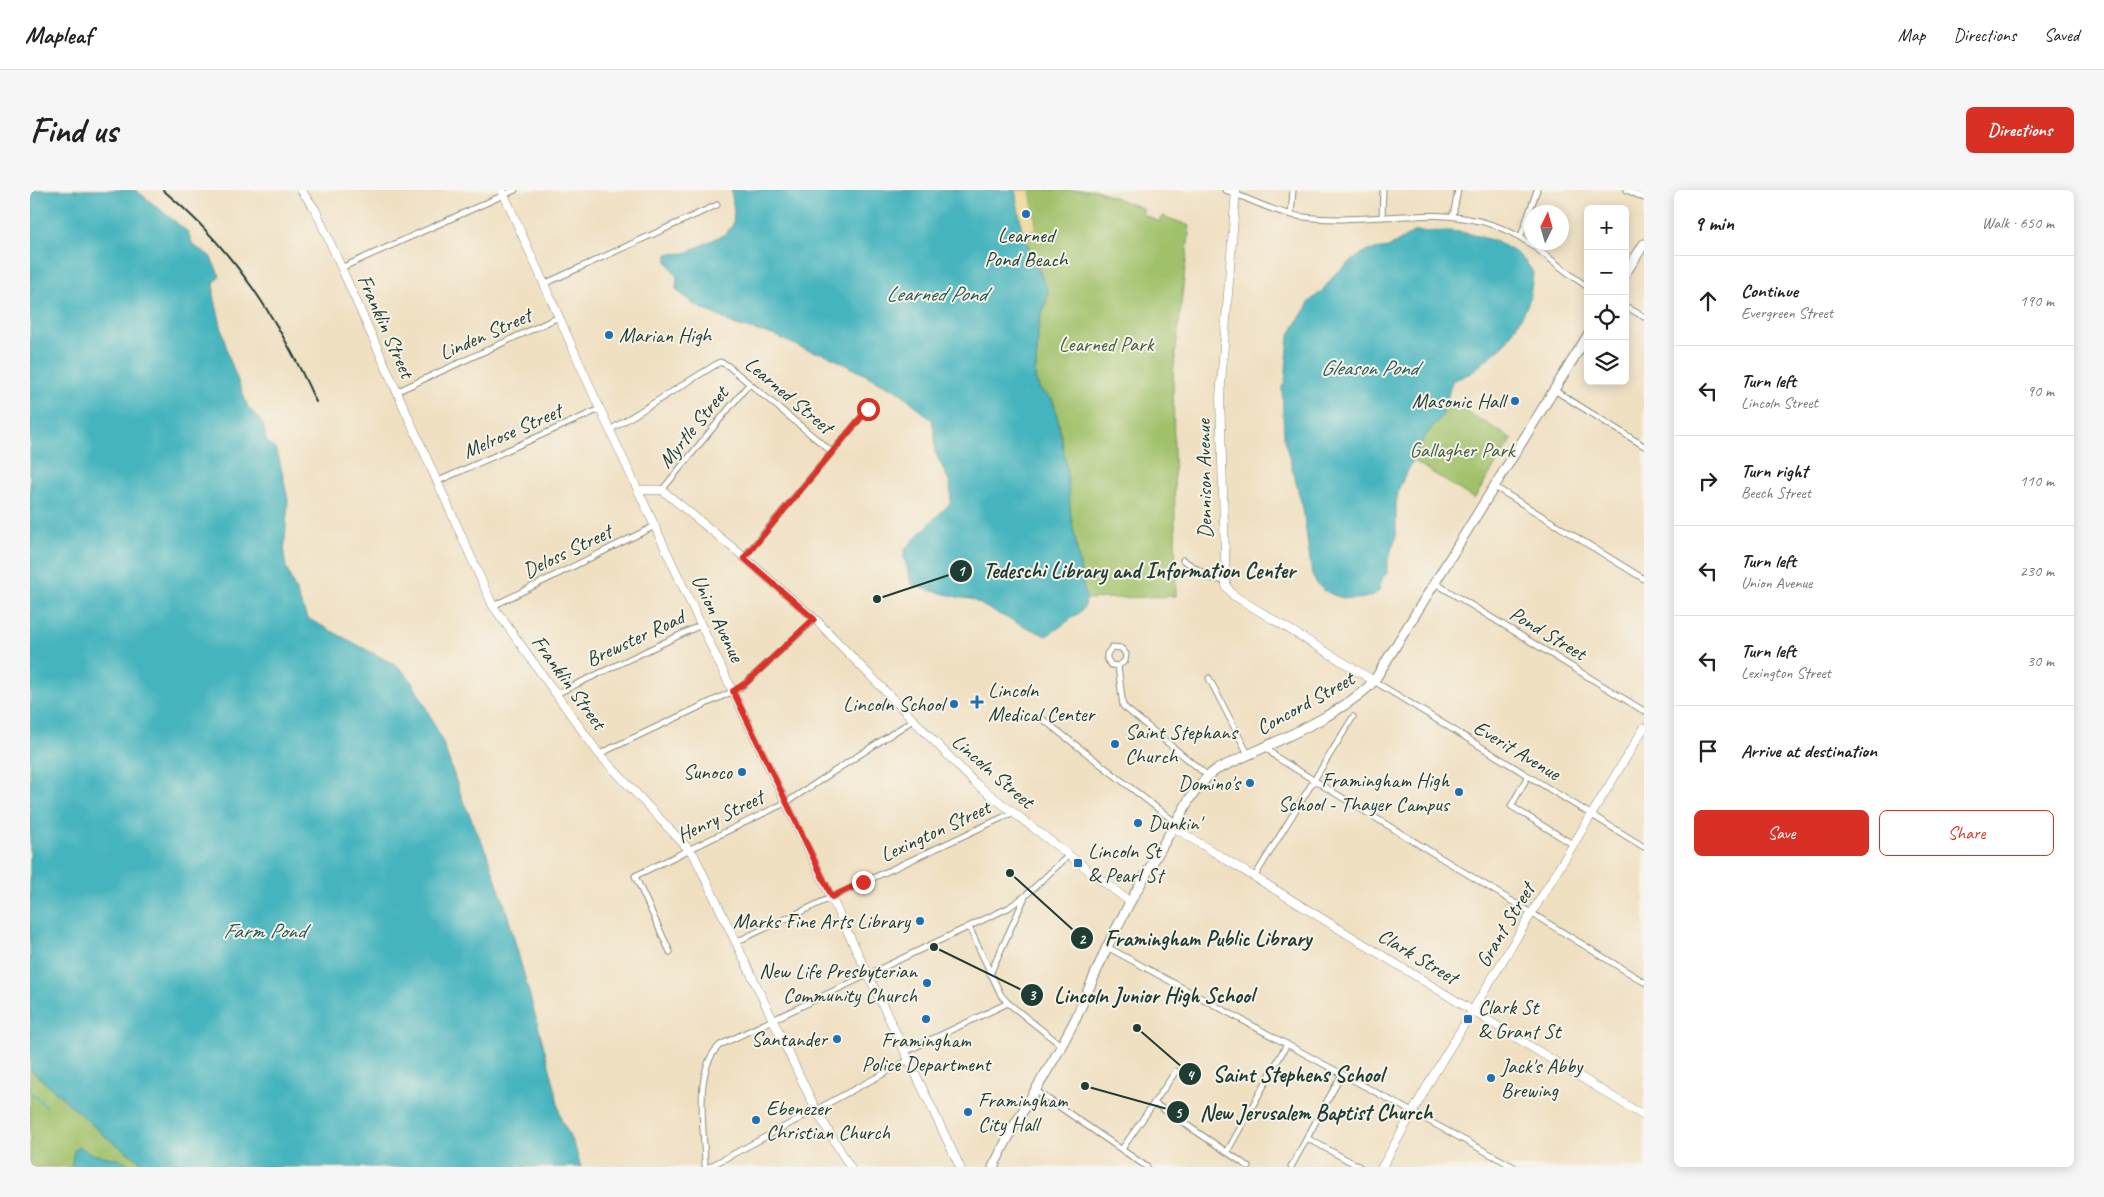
<!DOCTYPE html>
<meta charset="utf-8">
<style>
:root{--surface:#fff;--page:#f6f6f6;--text:#222;--muted:#767676;--line:#e0e0e0;--accent:#d93025}
body{margin:0;font-family:Caveat,sans-serif;background:var(--page);color:var(--text)}
.controls{position:absolute;right:15px;top:15px;display:grid;overflow:hidden;border-radius:8px;box-shadow:0 2px 12px #0003}
.controls button{width:45px;height:45px;display:grid;place-items:center;padding:0;border:0;border-bottom:1px solid var(--line);background:var(--surface);color:var(--text);font:25px sans-serif}
.compass{position:absolute;left:1494px;top:15px;width:45px;height:45px;border-radius:50%;background:var(--surface);box-shadow:0 2px 12px #0003;rotate:5deg}
.stop{position:absolute;width:15px;height:15px;margin:-11px;border:4px solid #d93025;border-radius:50%;background:#fff}
.stop.end{background:#d93025;border-color:#fff;box-shadow:0 1px 5px #0008}
.list{margin:0;padding:0;list-style:none}
h2{display:flex;justify-content:space-between;align-items:center;height:65px;margin:0;padding:0 20px;font-size:21px}
h2 small{font-size:16px;font-weight:400;color:var(--muted)}
.list li{display:grid;grid-template-columns:32px 1fr auto;gap:15px;align-items:center;box-sizing:border-box;height:90px;padding:0 20px;border-top:1px solid var(--line)}
.list b{display:block;font-size:19px;white-space:nowrap}
.list p{margin:0;font-size:16px;white-space:nowrap;color:var(--muted)}
.list em{font-size:16px;font-style:normal;color:var(--muted)}
.actions{display:flex;gap:10px;padding:15px 20px}
.actions a{flex:1;padding:11px 0;border:1px solid var(--accent);border-radius:8px;text-align:center;font-size:18px;color:var(--accent)}
.actions .main{background:var(--accent);color:#fff}
.icon{flex:none;width:28px;height:28px;fill:none;stroke:currentColor;stroke-width:2;stroke-linecap:round;stroke-linejoin:round}
.map{position:relative;flex:none;width:1614px;height:977px;overflow:hidden;border-radius:8px}
header{display:flex;align-items:center;gap:30px;box-sizing:border-box;height:70px;padding:0 25px;background:var(--surface);border-bottom:1px solid var(--line)}
header strong{font-size:24px}
nav{display:flex;gap:28px;margin-inline-start:auto;font-size:18px}
.intro{display:flex;align-items:center;justify-content:space-between;box-sizing:border-box;height:120px;padding:0 30px}
h1{margin:0;font-size:35px}
.button{padding:12px 22px;border-radius:8px;background:var(--accent);color:#fff;font-size:18px;font-weight:700}
main{display:flex;gap:30px;padding:0 30px}
aside{flex:1;background:var(--surface);border-radius:8px;box-shadow:0 2px 12px #0003}
.map>svg:first-child{display:block}
</style>
<header>
<strong>Mapleaf</strong>
<nav><a>Map</a><a>Directions</a><a>Saved</a></nav>
</header>
<div class="intro"><h1>Find us</h1><a class="button">Directions</a></div>
<main>
<div class="map">
<svg width="1614" height="977" viewBox="0 0 1614 977">
<rect width="100%" height="100%" fill="#f7f3e8"/>
<filter id="ink" filterUnits="userSpaceOnUse"><feTurbulence type="fractalNoise" baseFrequency=".02" numOctaves="2"/><feDisplacementMap in="SourceGraphic" scale="10" xChannelSelector="R" yChannelSelector="G"/><feConvolveMatrix kernelMatrix="1 2 1 2 8 2 1 2 1" color-interpolation-filters="sRGB"/></filter>
<filter id="wash" filterUnits="userSpaceOnUse"><feTurbulence type="fractalNoise" baseFrequency=".0096" numOctaves="4" result="noise"/><feDisplacementMap in="SourceGraphic" scale="20" xChannelSelector="R" yChannelSelector="G"/><feGaussianBlur stdDeviation="1.12" result="paint"/><feColorMatrix in="noise" values="0 0 0 0 0 0 0 0 0 0 0 0 0 0 0 0 0 1.4 0 .05"/><feComposite in="paint" operator="in"/></filter>
<g filter="url(#wash)">
<rect width="100%" height="100%" fill="#f0e0c2"/>
<g fill="#a0c16a" stroke="#607f4f">
<path d="M985 0H1066L1114 19 1112 24 1130 32 1133 26 1160 36 1143 185 1146 406 1056 409 1041 326 1032 249 1024 213 1011 201 1005 189 1009 133 1018 108V99L992 41Z"/>
<path d="M1418 210 1482 249 1444 309 1384 271 1394 248 1413 224Z"/>
<path d="M0 879 76 947 119 977H103L95 971 62 964 48 956 44 962 41 977H0Z"/>
</g>
<path fill="#eeda9e" stroke="#868c69" d="M985 0H1000L1007 40 992 41Z"/>
<g fill="#45b4be" stroke="#327879">
<path d="M0 0H106L158 42 163 55 180 66 190 86 184 93V106L198 165 218 217 233 234 236 250 245 259 249 268 258 310 254 365 256 377 277 428 369 477 380 489 394 513 413 553 432 608 457 664 476 719 523 890 531 929 545 957 551 977H119L76 947 0 879Z"/>
<path d="M701 0H985L992 41 1018 103 1009 133 1005 189 1011 201 1022 209 1026 220 1037 279 1041 326 1056 409C1056 414 1055 416 1052 420 1050 423 1019 445 1016 446L966 423 941 409 931 408 883 396 881 393 874 367 875 359 921 312 920 293 905 262V245L902 230 871 203 795 164 777 160 743 145 706 135 663 114 646 99 647 87 637 71V64L656 63 697 43 703 34 704 21Z"/>
<path d="M1421 41C1449 44 1490 55 1503 83L1500 108 1494 123 1475 154 1441 183 1422 191 1413 224 1394 248 1369 298 1366 314V346L1357 373V384L1353 386 1349 401C1331 417 1290 408 1282 385L1273 319 1254 248 1252 197 1255 192 1259 146 1280 111 1292 101 1306 83 1336 61 1358 58 1384 42Z"/>
<path d="M48 956 62 964 89 969 103 977H41L44 962Z"/>
</g>
<g fill="none" stroke-linecap="round" stroke-linejoin="round">
<path stroke="#45b4be" stroke-width="2" d="M0 902 16 916"/>
</g>
</g>
<g filter="url(#ink)">
<g fill="none" stroke-linecap="round" stroke-linejoin="round">
<defs>
<g id="street">
<path d="M1195 0C1220 9 1247 24 1274 27 1337 35 1400 14 1463 35 1504 49 1523 75 1558 97"/>
<path d="M1597 0 1614 8"/>
<path d="M1261 25 1263 0"/>
<path d="M1423 26 1428 0"/>
<path d="M1352 27 1353 0"/>
<path d="M1491 46 1507 0"/>
<path d="M311 78 485 0"/>
<path d="M514 94 687 15"/>
<path d="M1595 116 1614 127"/>
<path d="M1524 200 1614 256"/>
<path d="M366 202 529 127"/>
<path d="M580 240 690 172 697 175 802 262"/>
<path d="M406 292 570 219"/>
<path d="M1465 297 1614 389"/>
<path d="M632 300 719 194"/>
<path d="M714 367 838 219"/>
<path d="M1153 370 1181 388 1195 391"/>
<path d="M1405 393 1614 521"/>
<path d="M463 416 625 336"/>
<path d="M1088 476 1081 475 1077 469V464L1082 457 1091 458 1096 464 1095 471 1088 476 1093 516 1178 586"/>
<path d="M1179 488 1218 564"/>
<path d="M1344 491 1614 657"/>
<path d="M526 504 671 435"/>
<path d="M1011 528 1145 632"/>
<path d="M1235 556 1246 567 1614 792"/>
<path d="M569 564 710 498 785 429"/>
<path d="M1498 586 1481 616 1544 655"/>
<path d="M1225 686 1323 527"/>
<path d="M939 737 971 805 978 813 1032 856"/>
<path d="M706 752 982 623"/>
<path d="M1077 757 1484 977"/>
<path d="M640 762 605 686 757 612 883 530"/>
<path d="M960 784 995 707"/>
<path d="M875 862 978 813"/>
<path d="M1005 900 1117 977"/>
<path d="M1124 913 1219 977"/>
<path d="M1277 948 1330 977"/>
<path d="M1092 959 1146 881"/>
<path d="M1197 962 1257 854"/>
<path d="M675 977C675 942 662 880 690 855L978 718 995 706 1038 666"/>
<path d="M679 977 879 870"/>
<path d="M1261 977 1312 884"/>
</g>
<g id="secondary">
<path d="M271 0 285 19 463 416 569 564 664 665 786 920 820 977"/>
<path d="M472 0 570 219 671 435 930 977"/>
<path d="M1206 0 1190 207 1196 396 1203 405 1344 491"/>
<path d="M608 300H632L714 367 785 429 945 593 1100 712"/>
<path d="M1143 637 1614 926"/>
<path d="M1352 977 1404 884 1614 538"/>
</g>
<g id="primary">
<path d="M1595 84 1614 54"/>
<path d="M963 977 984 936 1027 864 1046 828 1077 757 1100 712 1160 608 1178 586 1186 580C1232 557 1311 527 1344 491L1558 145"/>
</g>
</defs>
<use href="#street" stroke="#888e7b" stroke-width="7"/>
<use href="#secondary" stroke="#888e7b" stroke-width="9"/>
<use href="#primary" stroke="#888e7b" stroke-width="11"/>
<use href="#street" stroke="#fff" stroke-width="5"/>
<use href="#secondary" stroke="#fff" stroke-width="8"/>
<use href="#primary" stroke="#fff" stroke-width="9"/>
<path stroke="#1f3d34" stroke-width="2" d="M133 0C203 58 249 130 286 212"/>
</g>
</g>
<g fill="none" stroke-linecap="round" stroke-linejoin="round" filter="url(#ink)">
<path stroke="#d93025" stroke-width="6" d="M833 692 802 707 703 501 716 493 784 429 714 368 838 219"/>
</g>
<g fill="#1f6fb2" stroke="#f7f3e8" stroke-width="2">
<circle cx="996" cy="24" r="5"/>
<circle cx="579" cy="145" r="5"/>
<circle cx="1485" cy="211" r="5"/>
<path d="M944.5 504.5h5v5h5v5h-5v5h-5v-5h-5v-5h5z"/>
<circle cx="924" cy="514" r="5"/>
<circle cx="1085" cy="554" r="5"/>
<circle cx="712" cy="582" r="5"/>
<circle cx="1220" cy="593" r="5"/>
<circle cx="1429" cy="602" r="5"/>
<circle cx="1108" cy="633" r="5"/>
<rect x="1043" y="668" width="10" height="10" rx="2.5"/>
<circle cx="890" cy="731" r="5"/>
<circle cx="897" cy="793" r="5"/>
<circle cx="896" cy="829" r="5"/>
<rect x="1433" y="824" width="10" height="10" rx="2.5"/>
<circle cx="807" cy="849" r="5"/>
<circle cx="1461" cy="888" r="5"/>
<circle cx="938" cy="922" r="5"/>
<circle cx="726" cy="930" r="5"/>
</g>
<g text-anchor="middle" dominant-baseline="central" stroke-width="4" stroke-linejoin="round" paint-order="stroke">
<g font-size="21" fill="#1f3d34" stroke="#f7f3e8" text-anchor="start">
<text x="996" y="45" text-anchor="middle">Learned<tspan x="996" dy="24">Pond Beach</tspan></text>
<text x="589" y="145">Marian High</text>
<text x="1475" y="211" text-anchor="end">Masonic Hall</text>
<text x="958" y="500">Lincoln<tspan x="958" dy="24">Medical Center</tspan></text>
<text x="914" y="514" text-anchor="end">Lincoln School</text>
<text x="1095" y="542">Saint Stephans<tspan x="1095" dy="24">Church</tspan></text>
<text x="702" y="582" text-anchor="end">Sunoco</text>
<text x="1419" y="590" text-anchor="end">Framingham High<tspan x="1419" dy="24">School - Thayer Campus</tspan></text>
<text x="1210" y="593" text-anchor="end">Domino's</text>
<text x="1118" y="633">Dunkin'</text>
<text x="1058" y="661">Lincoln St<tspan x="1058" dy="24">&amp; Pearl St</tspan></text>
<text x="880" y="731" text-anchor="end">Marks Fine Arts Library</text>
<text x="887" y="781" text-anchor="end">New Life Presbyterian<tspan x="887" dy="24">Community Church</tspan></text>
<text x="1448" y="817">Clark St<tspan x="1448" dy="24">&amp; Grant St</tspan></text>
<text x="797" y="849" text-anchor="end">Santander</text>
<text x="896" y="850" text-anchor="middle">Framingham<tspan x="896" dy="24">Police Department</tspan></text>
<text x="1471" y="876">Jack's Abby<tspan x="1471" dy="24">Brewing</tspan></text>
<text x="948" y="910">Framingham<tspan x="948" dy="24">City Hall</tspan></text>
<text x="736" y="918">Ebenezer<tspan x="736" dy="24">Christian Church</tspan></text>
</g>
<g font-size="21" fill="#1f3d34" stroke="#f7f3e8">
<text transform="translate(356 136) rotate(66)">Franklin Street</text>
<text transform="translate(455 144) rotate(-24)">Linden Street</text>
<text transform="translate(759 205) rotate(40)">Learned Street</text>
<text transform="translate(663 237) rotate(-51)">Myrtle Street</text>
<text transform="translate(482 241) rotate(-24)">Melrose Street</text>
<text transform="translate(1174 289) rotate(-91)">Dennison Avenue</text>
<text transform="translate(537 361) rotate(-26)">Deloss Street</text>
<text transform="translate(688 428) rotate(64)">Union Avenue</text>
<text transform="translate(1518 443) rotate(31)">Pond Street</text>
<text transform="translate(605 448) rotate(-25)">Brewster Road</text>
<text transform="translate(539 492) rotate(54)">Franklin Street</text>
<text transform="translate(1275 513) rotate(-29)">Concord Street</text>
<text transform="translate(1487 560) rotate(31)">Everit Avenue</text>
<text transform="translate(963 581) rotate(41)">Lincoln Street</text>
<text transform="translate(690 626) rotate(-26)">Henry Street</text>
<text transform="translate(905 641) rotate(-25)">Lexington Street</text>
<text transform="translate(1475 735) rotate(-59)">Grant Street</text>
<text transform="translate(1388 766) rotate(31)">Clark Street</text>
</g>
<g font-size="21" fill="#3f5e42" stroke="#f7f3e8">
<text x="1076" y="154">Learned Park</text>
<text x="1432" y="260">Gallagher Park</text>
</g>
<g font-size="22" font-style="italic" fill="#285b56" stroke="#f7f3e8">
<text x="906" y="104">Learned Pond</text>
<text x="1339" y="178">Gleason Pond</text>
<text x="234" y="741">Farm Pond</text>
</g>
</g>
<path fill="none" stroke="#1f3d34" stroke-width="2" d="M847 409L931 381M980 683L1052 748M904 757L1002 805M1107 838L1160 884M1055 896L1148 922"/>
<g fill="#1f3d34" stroke="#f7f3e8" stroke-width="2">
<circle cx="847" cy="409" r="5"/>
<circle cx="980" cy="683" r="5"/>
<circle cx="904" cy="757" r="5"/>
<circle cx="1107" cy="838" r="5"/>
<circle cx="1055" cy="896" r="5"/>
<circle cx="931" cy="381" r="12"/>
<circle cx="1052" cy="748" r="12"/>
<circle cx="1002" cy="805" r="12"/>
<circle cx="1160" cy="884" r="12"/>
<circle cx="1148" cy="922" r="12"/>
</g>
<g font-size="15" text-anchor="middle" font-weight="bold" fill="#fff">
<text x="931" y="386">1</text>
<text x="1052" y="754">2</text>
<text x="1002" y="810">3</text>
<text x="1160" y="890">4</text>
<text x="1148" y="928">5</text>
</g>
<g font-size="22" text-anchor="middle" font-weight="bold" fill="#1f3d34" stroke="#f7f3e8" stroke-width="4" stroke-linejoin="round" paint-order="stroke">
<text x="1109" y="388">Tedeschi Library and Information Center</text>
<text x="1178" y="756">Framingham Public Library</text>
<text x="1124" y="813">Lincoln Junior High School</text>
<text x="1268" y="892">Saint Stephens School</text>
<text x="1286" y="930">New Jerusalem Baptist Church</text>
</g>
</svg>
<div class="controls">
<button>+</button>
<button>−</button>
<button><svg class="icon" aria-label="locate" viewBox="0 0 24 24"><circle cx="12" cy="12" r="6"/><path d="M12 2v4M12 18v4M2 12h4M18 12h4"/></svg></button>
<button><svg class="icon" aria-label="layers" viewBox="0 0 24 24"><path d="M12 4l9 5-9 5-9-5zM3 14l9 5 9-5"/></svg></button>
</div>
<svg class="compass" viewBox="-18 -18 36 36"><path d="M0-13l5 13h-10z" fill="#e53935"/><path d="M0 13l5-13h-10z" fill="#767676"/></svg>
<div class="stop" style="left:838px;top:219px"></div>
<div class="stop end" style="left:833px;top:692px"></div>
</div>
<aside>
<h2>9 min<small>Walk · 650 m</small></h2>
<ul class="list">
<li><svg class="icon" aria-label="ahead" viewBox="0 0 24 24"><path d="M12 20V5M6 11l6-6 6 6"/></svg><div><b>Continue</b><p>Evergreen Street</p></div><em>190 m</em></li>
<li><svg class="icon" aria-label="left" viewBox="0 0 24 24"><path d="M17 20v-9H6M10 6l-5 5 5 5"/></svg><div><b>Turn left</b><p>Lincoln Street</p></div><em>90 m</em></li>
<li><svg class="icon" aria-label="right" viewBox="0 0 24 24"><path d="M7 20v-9h11M14 6l5 5-5 5"/></svg><div><b>Turn right</b><p>Beech Street</p></div><em>110 m</em></li>
<li><svg class="icon" aria-label="left" viewBox="0 0 24 24"><path d="M17 20v-9H6M10 6l-5 5 5 5"/></svg><div><b>Turn left</b><p>Union Avenue</p></div><em>230 m</em></li>
<li><svg class="icon" aria-label="left" viewBox="0 0 24 24"><path d="M17 20v-9H6M10 6l-5 5 5 5"/></svg><div><b>Turn left</b><p>Lexington Street</p></div><em>30 m</em></li>
<li><svg class="icon" aria-label="arrive" viewBox="0 0 24 24"><path d="M6 21V4h12l-3 4 3 4H6"/></svg><div><b>Arrive at destination</b></div></li>
</ul>
<div class="actions"><a class="main">Save</a><a>Share</a></div>
</aside>
</main>
